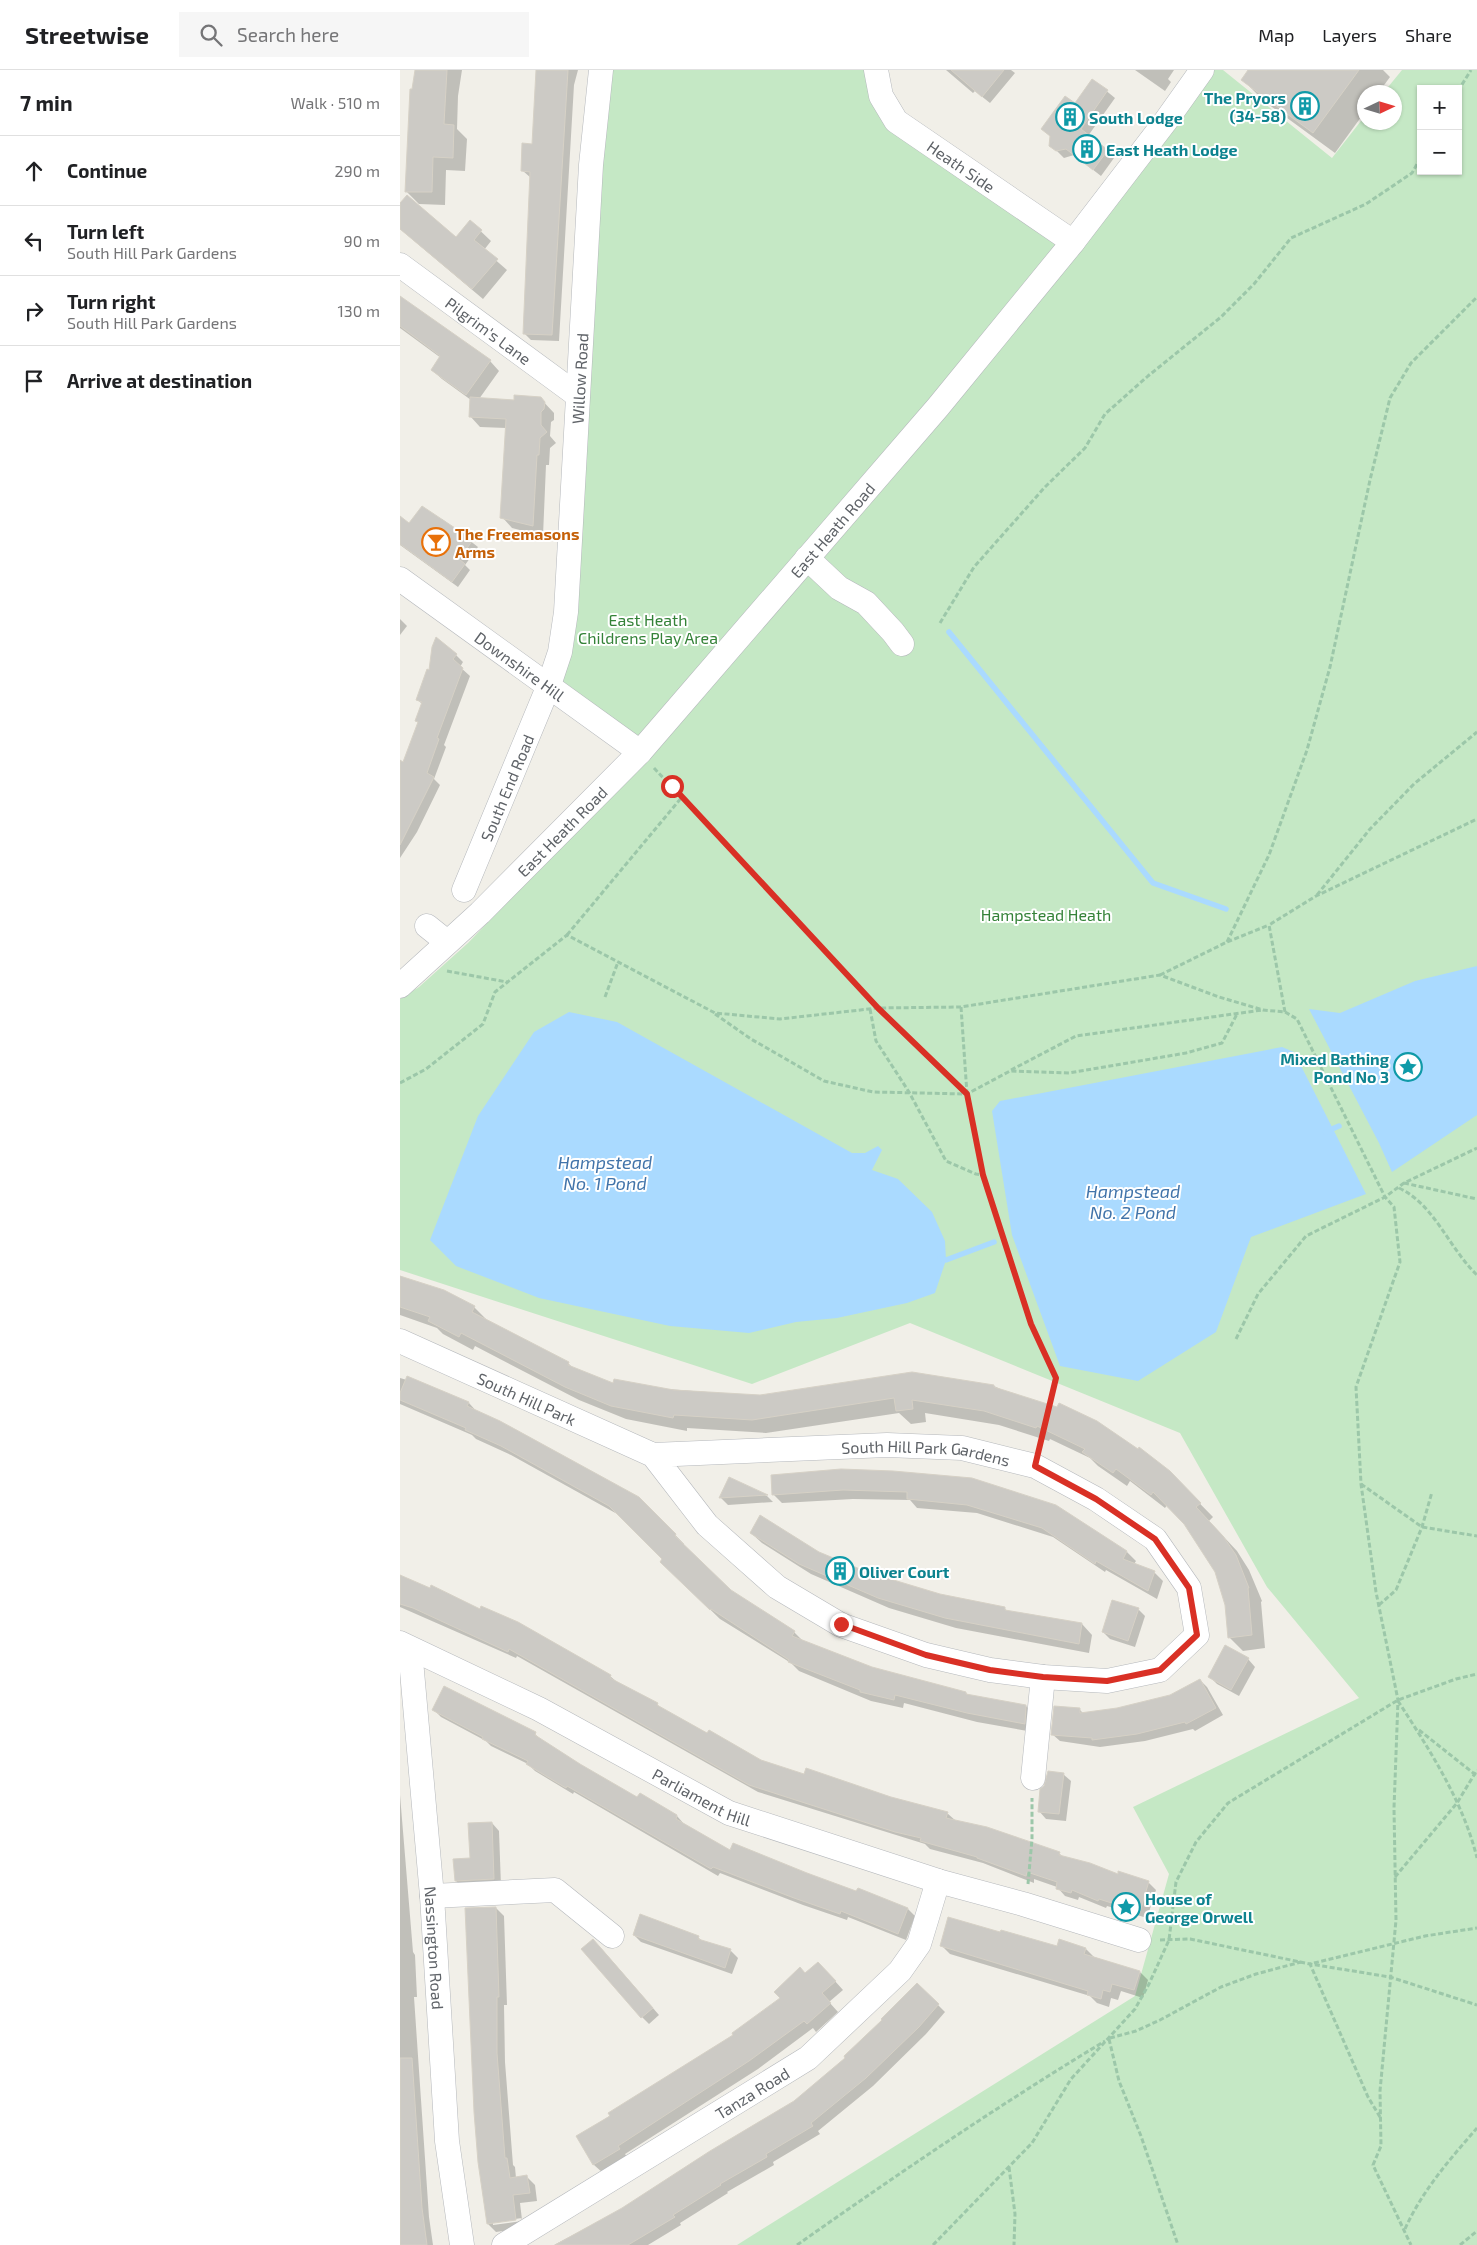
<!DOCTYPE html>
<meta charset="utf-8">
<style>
:root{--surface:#fff;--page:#f6f6f6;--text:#202124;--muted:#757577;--line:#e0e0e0}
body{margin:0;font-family:"Exo 2",sans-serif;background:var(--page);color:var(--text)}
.controls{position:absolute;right:15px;top:15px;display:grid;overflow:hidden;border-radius:0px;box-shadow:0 1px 4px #0004}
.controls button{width:45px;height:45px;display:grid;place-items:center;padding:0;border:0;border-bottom:1px solid var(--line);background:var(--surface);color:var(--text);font:25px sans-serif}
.compass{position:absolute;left:957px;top:15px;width:45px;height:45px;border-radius:50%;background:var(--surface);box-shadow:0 1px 4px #0004;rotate:86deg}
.stop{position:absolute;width:15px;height:15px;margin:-11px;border:4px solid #d93025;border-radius:50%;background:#fff}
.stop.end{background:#d93025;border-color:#fff;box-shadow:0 1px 5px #0008}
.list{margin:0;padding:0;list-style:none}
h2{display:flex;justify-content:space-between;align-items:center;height:65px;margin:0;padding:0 20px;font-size:21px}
h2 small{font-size:16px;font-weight:400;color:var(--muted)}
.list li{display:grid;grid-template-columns:32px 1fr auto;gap:15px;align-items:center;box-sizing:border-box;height:70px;padding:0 20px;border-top:1px solid var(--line)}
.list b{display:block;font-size:19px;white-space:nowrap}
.list p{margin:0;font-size:16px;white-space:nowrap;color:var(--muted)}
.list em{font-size:16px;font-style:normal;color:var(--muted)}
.icon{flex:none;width:28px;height:28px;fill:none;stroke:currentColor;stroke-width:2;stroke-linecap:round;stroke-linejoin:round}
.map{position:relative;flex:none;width:1077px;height:2175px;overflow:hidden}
header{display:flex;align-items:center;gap:30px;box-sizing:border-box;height:70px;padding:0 25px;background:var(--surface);border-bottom:1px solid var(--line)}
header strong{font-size:24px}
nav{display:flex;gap:28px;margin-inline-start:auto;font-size:18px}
.search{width:350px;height:45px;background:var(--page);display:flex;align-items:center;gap:12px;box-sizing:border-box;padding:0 18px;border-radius:0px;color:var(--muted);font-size:19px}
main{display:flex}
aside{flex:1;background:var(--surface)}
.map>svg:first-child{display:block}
</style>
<header>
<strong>Streetwise</strong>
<div class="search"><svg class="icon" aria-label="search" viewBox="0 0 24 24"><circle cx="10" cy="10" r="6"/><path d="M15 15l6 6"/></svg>Search here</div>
<nav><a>Map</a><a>Layers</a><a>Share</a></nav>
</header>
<main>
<aside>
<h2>7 min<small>Walk · 510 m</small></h2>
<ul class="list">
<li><svg class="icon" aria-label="ahead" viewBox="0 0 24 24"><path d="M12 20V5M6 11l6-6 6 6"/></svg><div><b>Continue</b></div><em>290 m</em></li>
<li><svg class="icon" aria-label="left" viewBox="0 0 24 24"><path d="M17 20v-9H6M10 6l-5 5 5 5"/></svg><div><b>Turn left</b><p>South Hill Park Gardens</p></div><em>90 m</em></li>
<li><svg class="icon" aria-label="right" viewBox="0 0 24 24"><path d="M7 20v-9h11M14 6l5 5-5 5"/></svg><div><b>Turn right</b><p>South Hill Park Gardens</p></div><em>130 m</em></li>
<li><svg class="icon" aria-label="arrive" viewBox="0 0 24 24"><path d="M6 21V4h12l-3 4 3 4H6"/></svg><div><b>Arrive at destination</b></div></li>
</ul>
</aside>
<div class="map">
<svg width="1077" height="2175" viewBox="0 0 1077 2175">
<rect width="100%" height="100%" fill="#f1efe8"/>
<path fill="#c5e8c5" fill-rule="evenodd" d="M201 0H476L481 26 673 172 802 0H823L932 88 964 47V52H994V22H984L1002 0H1077V2175H337L735 1926 769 1804 733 1737 959 1628 867 1517 780 1363 510 1253 352 1314 0 1200V929L19 917 68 873 242 693 149 615ZM1021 19H1058V101H1021Z"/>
<g fill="#aadaff">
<path d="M1077 896V1045L992 1102 979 1073 909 939 940 943 1015 911Z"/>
<path d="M169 942 217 952 452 1083H465L478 1076 482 1080 472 1100 498 1109 532 1142 545 1171 546 1190 535 1223 507 1233 437 1248 396 1252 349 1263 270 1256 139 1228 56 1196 30 1170 78 1046 134 962Z"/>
<path d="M882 977 894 982 966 1124 851 1167 816 1262 738 1311 660 1296 612 1165 592 1041 600 1031Z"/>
</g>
<g fill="#0003" fill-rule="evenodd">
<path d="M16 0H62L58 26 57 59 67 69 65 101 46 100 45 135 19 134 6 121Z"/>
<path d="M137 0H178L174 15 159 271 131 270 124 263 131 108 123 101 133 75Z"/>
<path d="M546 0H611L615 3 590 33 575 21 573 23Z"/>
<path d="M735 0H774L768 9 771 12 765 21Z"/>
<path d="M850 0H983L990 7 979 22H964V43L935 83 864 31 843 10Z"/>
<path d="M693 10 715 28 688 66 714 88 701 106 674 85 664 88 651 75V67L643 59 676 35Z"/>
<path d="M0 135 56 169 71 152 91 171 84 180 107 200 83 229 0 159Z"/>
<path d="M0 229 90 291 99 301 79 329 115 332 140 328 154 343V350L151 352 150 366 156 373 150 378 149 395H146L143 466 112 458 102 447 106 358 80 357 70 346 71 330 42 309 32 300 41 288 0 258Z"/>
<path d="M0 447 9 455 40 451 42 449 78 477 65 495 70 500 58 517 0 475Z"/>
<path d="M0 549 7 556 0 565Z"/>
<path d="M56 585 63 592 60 597 70 606 44 675 46 677 34 709 40 715 17 762 0 788V693H4L19 653 23 635 17 629 30 601Z"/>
<path d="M0 1206 74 1237 88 1251 169 1294 174 1299 214 1315 360 1326 594 1316 769 1402 813 1447 809 1451 837 1481 849 1500 862 1531 861 1532 865 1578 843 1581 829 1567 826 1535 817 1502 785 1453 767 1435 765 1438 730 1411 727 1416 698 1396 690 1388 650 1369 649 1371 599 1355 525 1343 526 1352 511 1354 499 1343 366 1363 287 1358V1361L226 1349 179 1330 75 1276 73 1280 43 1264 37 1258 0 1245Z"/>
<path d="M8 1307 69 1333 78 1343 239 1428 284 1474 283 1476 331 1521 394 1562 404 1572 472 1598 566 1623 569 1626 626 1636 635 1646 633 1662 577 1652 504 1633 503 1638 471 1631 399 1601 391 1593 320 1549 261 1492 264 1489 219 1445 111 1385 76 1369 72 1365 0 1334V1308L7 1310Z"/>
<path d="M329 1409 367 1426 373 1432 328 1435 321 1428Z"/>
<path d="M571 1409 727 1482 736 1491 734 1494 754 1502 763 1511 757 1529 706 1500 705 1502 653 1467 577 1443 517 1438 510 1430 453 1429 382 1433 373 1424Z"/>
<path d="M351 1463 467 1504 540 1525 604 1538 608 1542 682 1554 692 1565 689 1583 556 1558 489 1538 411 1504 362 1473Z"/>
<path d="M0 1506 210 1606 218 1613 257 1634 261 1639 360 1691 405 1705 547 1743 556 1751 659 1783 664 1788 718 1806 748 1812 756 1820 747 1848 707 1836 706 1838 679 1827 678 1830 665 1826 657 1817 634 1809V1813L583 1793 530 1779 525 1774 358 1722 117 1586 116 1588 0 1537Z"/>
<path d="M738 1539 745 1546 735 1577 710 1569 703 1562Z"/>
<path d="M848 1589 855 1597 839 1626 817 1614 810 1607Z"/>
<path d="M800 1610 807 1617 823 1645 795 1661 793 1659 745 1671 700 1677 660 1671 652 1664 679 1639 684 1644 718 1639 771 1626Z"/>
<path d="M33 1639 135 1664 142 1671 179 1696 238 1728 277 1746 284 1754 331 1782 457 1822 458 1819 508 1839 515 1846 506 1870 448 1847 447 1850 403 1835 320 1803 318 1806 174 1722 173 1724 135 1701 128 1694 91 1676 86 1671 41 1647Z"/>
<path d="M663 1704 671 1711 666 1751 646 1749 639 1741Z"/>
<path d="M0 1725 13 1882 15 1885 17 1927H14L29 2147 33 2175H1L0 2169Z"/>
<path d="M92 1753 99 1761 101 1816 63 1818 56 1811Z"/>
<path d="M96 1838 104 1846 107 1935H104L105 1992 113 2095 115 2097 116 2108 127 2107 135 2115 137 2131 120 2133 123 2158 96 2162 88 2154 69 1880 67 1877 66 1839ZM122 2148V2151L93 2155V2152Z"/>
<path d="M234 1865 298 1867 303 1872 330 1880 338 1888 332 1904 241 1872Z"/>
<path d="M541 1875 686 1879 694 1887 740 1902 748 1910 743 1928 721 1921 718 1930 711 1928 709 1937 697 1933 690 1926 550 1884Z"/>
<path d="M200 1877 259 1945 249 1954 242 1947Z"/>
<path d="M426 1901 443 1920 429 1932 438 1942 416 1962 413 1958 358 1999 225 2084 227 2087 203 2103 194 2095 177 2067 335 1965 381 1928Z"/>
<path d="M517 1914 545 1942 526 1964 473 2016 418 2061 420 2064 373 2092 374 2095 327 2122 328 2123 280 2153 281 2155 248 2175H154L222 2139 395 2032 447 1988Z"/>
</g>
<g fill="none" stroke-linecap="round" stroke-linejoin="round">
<g stroke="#aadaff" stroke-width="5.5">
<path d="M549 562 753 813 826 839"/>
<path d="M925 1062 939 1056"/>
<path d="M540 1188 546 1190 594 1172"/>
</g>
</g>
<g fill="#cccac5" stroke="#d6d1c6">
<path d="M15 0H47L44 54 54 55 53 88 33 87 32 122H5L10 19H12Z"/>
<path d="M136 0H168L152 265 123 264 130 102 121 101 122 73 132 74Z"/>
<path d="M551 0H604L582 27Z"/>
<path d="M848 0H959L913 63 841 10Z"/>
<path d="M692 9 708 20 681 59 708 80 693 100 666 79 656 81 649 76 650 66 641 59 665 26 675 33Z"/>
<path d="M7 125 56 167 70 150 82 160 74 170 98 189 72 219 0 159V133Z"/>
<path d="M0 226 91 290 66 325 31 300 40 286 0 256Z"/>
<path d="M114 325 141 327 145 332 144 339 141 342V355L147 362 140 368 139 385H137L133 456 100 448 106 349 69 347 70 327 114 330Z"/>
<path d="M22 436 73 470 59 489 65 494 52 512 0 474V446L9 453Z"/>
<path d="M36 567 57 584 53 589 63 598 37 668 39 669 27 703 34 707 0 775V690L3 692 18 652 15 651 22 632 16 630 27 599 29 600 32 577Z"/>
<path d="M0 1206 44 1220 75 1236 72 1242 169 1292 168 1295 213 1313 214 1309 274 1320 360 1325 512 1302 594 1315V1317L657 1337 659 1333 697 1351 738 1379 739 1377 770 1401 801 1433 796 1437 823 1466 836 1485 849 1518H848L852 1565 828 1568 825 1535 815 1502 784 1454 753 1422 751 1425 716 1399 713 1403 682 1382 685 1379 637 1356 636 1358 584 1341 512 1330 513 1339 496 1341 494 1328 352 1350 274 1345 273 1348 211 1336 165 1317 61 1263 59 1267 28 1251 30 1247 0 1237Z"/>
<path d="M7 1306 69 1332 67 1336 100 1351 239 1427 276 1464 275 1466 331 1520 395 1561 392 1566 472 1597 566 1622V1624L626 1635 625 1654 567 1643 495 1625 494 1630 460 1622V1620L388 1592 389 1590 311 1539 310 1540 260 1492 262 1489 209 1436 101 1376 65 1360 66 1358 0 1330V1323Z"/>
<path d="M441 1399 493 1401 572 1408 656 1435 727 1481 723 1489 755 1501 748 1521 696 1491 695 1494 642 1458 567 1435 507 1429V1422L443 1420 372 1425 371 1405Z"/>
<path d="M329 1407 368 1425 319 1428Z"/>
<path d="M360 1445 419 1482 467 1502 540 1524 605 1537V1540L682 1553 679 1574 545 1548 478 1528 399 1494 350 1463Z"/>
<path d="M0 1505 30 1518 31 1515 80 1539 81 1536 118 1552 211 1605 210 1608 258 1633 257 1635 307 1663 309 1660 361 1690 404 1704 406 1698 491 1727 548 1742 546 1748 587 1757 660 1782 659 1785 690 1793 718 1804V1801L749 1811 740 1842 699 1829 698 1831 672 1820 671 1823 656 1819 657 1812 627 1802 626 1806 577 1788V1787L520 1771 521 1768 495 1762 349 1715 109 1579 108 1582 13 1538 0 1534Z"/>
<path d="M712 1530 739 1538 728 1571 702 1562Z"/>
<path d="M825 1575 849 1588 831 1620 808 1607Z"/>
<path d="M800 1609 816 1638 786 1654 785 1652 737 1664 692 1670V1668L651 1665 654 1636 680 1638V1643L717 1638 770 1625Z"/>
<path d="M44 1616 136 1662 135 1665 180 1694 237 1727 240 1723 277 1745 276 1749 330 1780 333 1773 407 1803 456 1821 458 1818 508 1838 498 1864 441 1841 440 1844 394 1828 313 1797 311 1799 167 1716 166 1718 126 1694 128 1691 82 1669 83 1667 32 1640Z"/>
<path d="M648 1701 664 1703 659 1744 638 1742 640 1719 644 1716Z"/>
<path d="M92 1752 94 1809 55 1811 53 1789 70 1788 68 1753Z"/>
<path d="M96 1837 99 1927H97V1983L105 2088H107L110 2108 127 2105 130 2123 113 2125 116 2150 87 2154 78 2092 74 2042 65 1838Z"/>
<path d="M240 1844 299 1866 298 1869 331 1879 325 1898 233 1865Z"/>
<path d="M548 1847 600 1862 601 1860 657 1876 659 1869 686 1878 684 1884 740 1901 734 1920 712 1914 710 1922 703 1920 701 1929 687 1925 688 1921 540 1876Z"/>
<path d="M193 1869 253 1938 241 1948 181 1879Z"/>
<path d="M418 1892 436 1911 422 1923 431 1933 407 1954 404 1951 349 1991 218 2076 220 2079 193 2095 176 2066 210 2046 208 2043 333 1965 332 1963 380 1928 374 1922 400 1897 405 1903Z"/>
<path d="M517 1913 539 1934 519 1957 466 2008 411 2053 413 2056 366 2084 367 2087 320 2114 321 2115 273 2145 275 2147 228 2175H155L222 2138 310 2081 394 2031 445 1988 444 1986 482 1950 481 1949Z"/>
<path d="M0 1988H12L22 2138 27 2175H0Z"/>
</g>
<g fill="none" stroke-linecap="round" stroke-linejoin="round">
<defs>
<g id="minor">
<path id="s1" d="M476 0 481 26 496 51 673 172"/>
<path id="s2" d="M0 195 177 325"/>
<path d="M407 488 439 518 466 533 493 562 502 574"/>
<path id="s3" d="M0 509 240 682"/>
<path id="s4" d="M64 820 149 615 160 582 166 542 191 95 201 0"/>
<path d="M27 856 47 872"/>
<path id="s5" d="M0 916 80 843 240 682 538 337 673 172 765 52 802 0"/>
<path id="s6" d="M0 1271 253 1385 487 1375 562 1378 635 1396 696 1429 755 1469 789 1518 797 1565 760 1600 707 1611 643 1607 590 1600 526 1585 441 1555 377 1517 307 1455 253 1385"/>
<path id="s7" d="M0 1573 139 1639 329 1743 538 1811 623 1834 739 1870"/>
<path id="s8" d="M13 1580 11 1590 32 1826 47 2071 62 2175"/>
<path d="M633 1708 643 1607"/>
<path d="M32 1826 155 1820 212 1866"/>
<path id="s9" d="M104 2175 408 1988 500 1901 519 1874 538 1811"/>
</g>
</defs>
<use href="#minor" stroke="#b5b8bc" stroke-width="25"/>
<g stroke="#9cc7a9" stroke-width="3" stroke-dasharray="5 2.5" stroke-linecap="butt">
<path d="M1058 21 1071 0"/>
<path d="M540 553 574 497 645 417 685 378 705 344 748 306 821 247 854 214 891 168 966 134 1012 103 1021 87"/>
<path d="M254 698 478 938 566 1024"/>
<path d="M917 825 970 759 1014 714 1077 662"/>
<path d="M167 865 282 727"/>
<path d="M827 872 869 785 907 680 930 597 970 410 990 328 1011 293 1077 227"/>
<path d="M47 901 107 912"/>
<path d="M760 905 827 872 869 855"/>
<path d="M205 927 218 892"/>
<path d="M561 937 567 1024 583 1105 631 1254 656 1309 640 1376"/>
<path d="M470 939 476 971 509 1022 546 1091 576 1104 583 1105"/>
<path d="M885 942 869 855 916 826 1077 749"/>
<path d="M315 944 351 969 424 1011 473 1022 567 1024 610 1001 669 1003 786 983 822 973 837 944"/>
<path d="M611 1000 676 966 862 940"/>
<path d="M0 1013 26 999 83 954 95 922 167 865 315 943 380 949 478 938 561 937 760 905 819 927 863 940 885 942 897 949 985 1127 994 1137 1000 1192 956 1317 961 1414 976 1522 998 1630 994 1738 996 1850 980 2021 981 2076 973 2095 1011 2175"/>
<path d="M1004 1113 1077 1129"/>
<path d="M999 1118C1035 1135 1048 1177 1077 1205"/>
<path d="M836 1269 858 1224 906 1166 985 1127 1004 1113 1077 1078"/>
<path d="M961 1414 1022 1457 1077 1466"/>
<path d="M979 1535 996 1520 1022 1457 1032 1422"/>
<path d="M998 1631C1029 1679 1063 1731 1077 1788"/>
<path d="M1019 1660 1077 1706"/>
<path d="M995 1807 1057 1733 1077 1700"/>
<path d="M628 1814 632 1769V1728"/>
<path d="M760 1870 790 1869 910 1894 990 1907 1077 1935"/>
<path d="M710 1968 736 1961 760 1950 821 1917 856 1904 901 1892"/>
<path d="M709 1969 719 2011 741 2066 778 2175"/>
<path d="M980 2047 968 2027 910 1894 1025 1866 1077 1858"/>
<path d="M609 2097 615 2144 614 2175"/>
<path d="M1005 2159C1022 2121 1050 2089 1077 2058"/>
<path d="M397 2175C498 2104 599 2035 705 1971"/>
<path d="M533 2175 632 2073 671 2009 735 1939 749 1914 769 1870 776 1812 796 1772 828 1733 998 1630 1056 1609 1077 1604"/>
<path d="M1060 2175 1077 2161"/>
</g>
<use href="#minor" stroke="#fff" stroke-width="24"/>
</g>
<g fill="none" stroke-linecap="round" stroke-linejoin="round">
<path stroke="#d93025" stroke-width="6" d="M272 716 478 938 567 1024 583 1105 631 1254 656 1308 635 1396 696 1429 755 1469 789 1518 797 1565 760 1600 707 1611 643 1607 590 1600 526 1585 441 1554"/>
</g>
<defs>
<symbol id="building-ring" viewBox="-11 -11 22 22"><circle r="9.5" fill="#fff" stroke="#0f9aa8" stroke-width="1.5"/><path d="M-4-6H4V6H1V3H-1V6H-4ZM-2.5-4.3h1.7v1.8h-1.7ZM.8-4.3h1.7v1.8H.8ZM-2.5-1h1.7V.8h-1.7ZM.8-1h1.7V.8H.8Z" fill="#0f9aa8"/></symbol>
<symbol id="bar-ring" viewBox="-11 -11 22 22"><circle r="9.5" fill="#fff" stroke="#e8710a" stroke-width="1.5"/><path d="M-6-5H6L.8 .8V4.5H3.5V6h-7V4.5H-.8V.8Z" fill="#e8710a"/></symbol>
<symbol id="sight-ring" viewBox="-11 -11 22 22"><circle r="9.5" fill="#fff" stroke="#0f9aa8" stroke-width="1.5"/><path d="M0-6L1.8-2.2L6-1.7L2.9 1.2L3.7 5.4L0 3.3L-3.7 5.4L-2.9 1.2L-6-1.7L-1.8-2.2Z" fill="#0f9aa8"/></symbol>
</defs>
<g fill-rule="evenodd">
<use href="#building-ring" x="889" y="20" width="32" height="32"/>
<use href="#building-ring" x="654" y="31" width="32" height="32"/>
<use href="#building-ring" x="671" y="63" width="32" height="32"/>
<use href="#bar-ring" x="20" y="456" width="32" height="32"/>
<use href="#sight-ring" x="992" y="981" width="32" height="32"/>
<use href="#building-ring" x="424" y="1485" width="32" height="32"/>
<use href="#sight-ring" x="710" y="1821" width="32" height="32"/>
</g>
<g text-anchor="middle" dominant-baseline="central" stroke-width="4" stroke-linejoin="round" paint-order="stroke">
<g font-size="16" font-weight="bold" fill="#0d838f" stroke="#fff" text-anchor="start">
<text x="886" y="27" text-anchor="end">The Pryors<tspan x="886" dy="18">(34-58)</tspan></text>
<text x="689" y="47">South Lodge</text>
<text x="706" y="79">East Heath Lodge</text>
<text x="989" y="988" text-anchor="end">Mixed Bathing<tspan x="989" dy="18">Pond No 3</tspan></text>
<text x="459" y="1501">Oliver Court</text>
<text x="745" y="1828">House of<tspan x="745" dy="18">George Orwell</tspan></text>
</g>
<g font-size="16" fill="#5f6368" stroke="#fff">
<text stroke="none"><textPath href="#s1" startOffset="135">Heath Side</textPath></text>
<text stroke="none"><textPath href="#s2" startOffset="110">Pilgrim's Lane</textPath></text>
<text stroke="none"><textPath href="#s4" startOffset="531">Willow Road</textPath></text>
<text stroke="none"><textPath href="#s5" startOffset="629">East Heath Road</textPath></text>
<text stroke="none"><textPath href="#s3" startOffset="148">Downshire Hill</textPath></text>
<text stroke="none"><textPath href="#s4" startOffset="111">South End Road</textPath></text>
<text stroke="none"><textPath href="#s5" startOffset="224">East Heath Road</textPath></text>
<text stroke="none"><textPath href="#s6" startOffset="139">South Hill Park</textPath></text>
<text stroke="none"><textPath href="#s6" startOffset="551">South Hill Park Gardens</textPath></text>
<text stroke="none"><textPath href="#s7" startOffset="339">Parliament Hill</textPath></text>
<text stroke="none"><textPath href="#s8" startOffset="299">Nassington Road</textPath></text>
<text stroke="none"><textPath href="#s9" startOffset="291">Tanza Road</textPath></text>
</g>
<g font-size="16" font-weight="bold" fill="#c56008" stroke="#fff" text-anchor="start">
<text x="55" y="463">The Freemasons<tspan x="55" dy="18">Arms</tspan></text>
</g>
<g font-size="16" fill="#348238" stroke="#fff">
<text x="248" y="549">East Heath<tspan x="248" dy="18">Childrens Play Area</tspan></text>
<text x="646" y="844">Hampstead Heath</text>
</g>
<g font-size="18" font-style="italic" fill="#4174aa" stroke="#fff">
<text x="205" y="1092">Hampstead<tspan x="205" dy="21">No. 1 Pond</tspan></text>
<text x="733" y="1121">Hampstead<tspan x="733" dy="21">No. 2 Pond</tspan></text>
</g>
</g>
</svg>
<div class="controls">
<button>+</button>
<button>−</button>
</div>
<svg class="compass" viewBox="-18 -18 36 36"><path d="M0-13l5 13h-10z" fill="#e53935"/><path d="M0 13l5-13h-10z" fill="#757577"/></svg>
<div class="stop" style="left:272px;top:716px"></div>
<div class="stop end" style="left:441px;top:1554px"></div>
</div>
</main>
